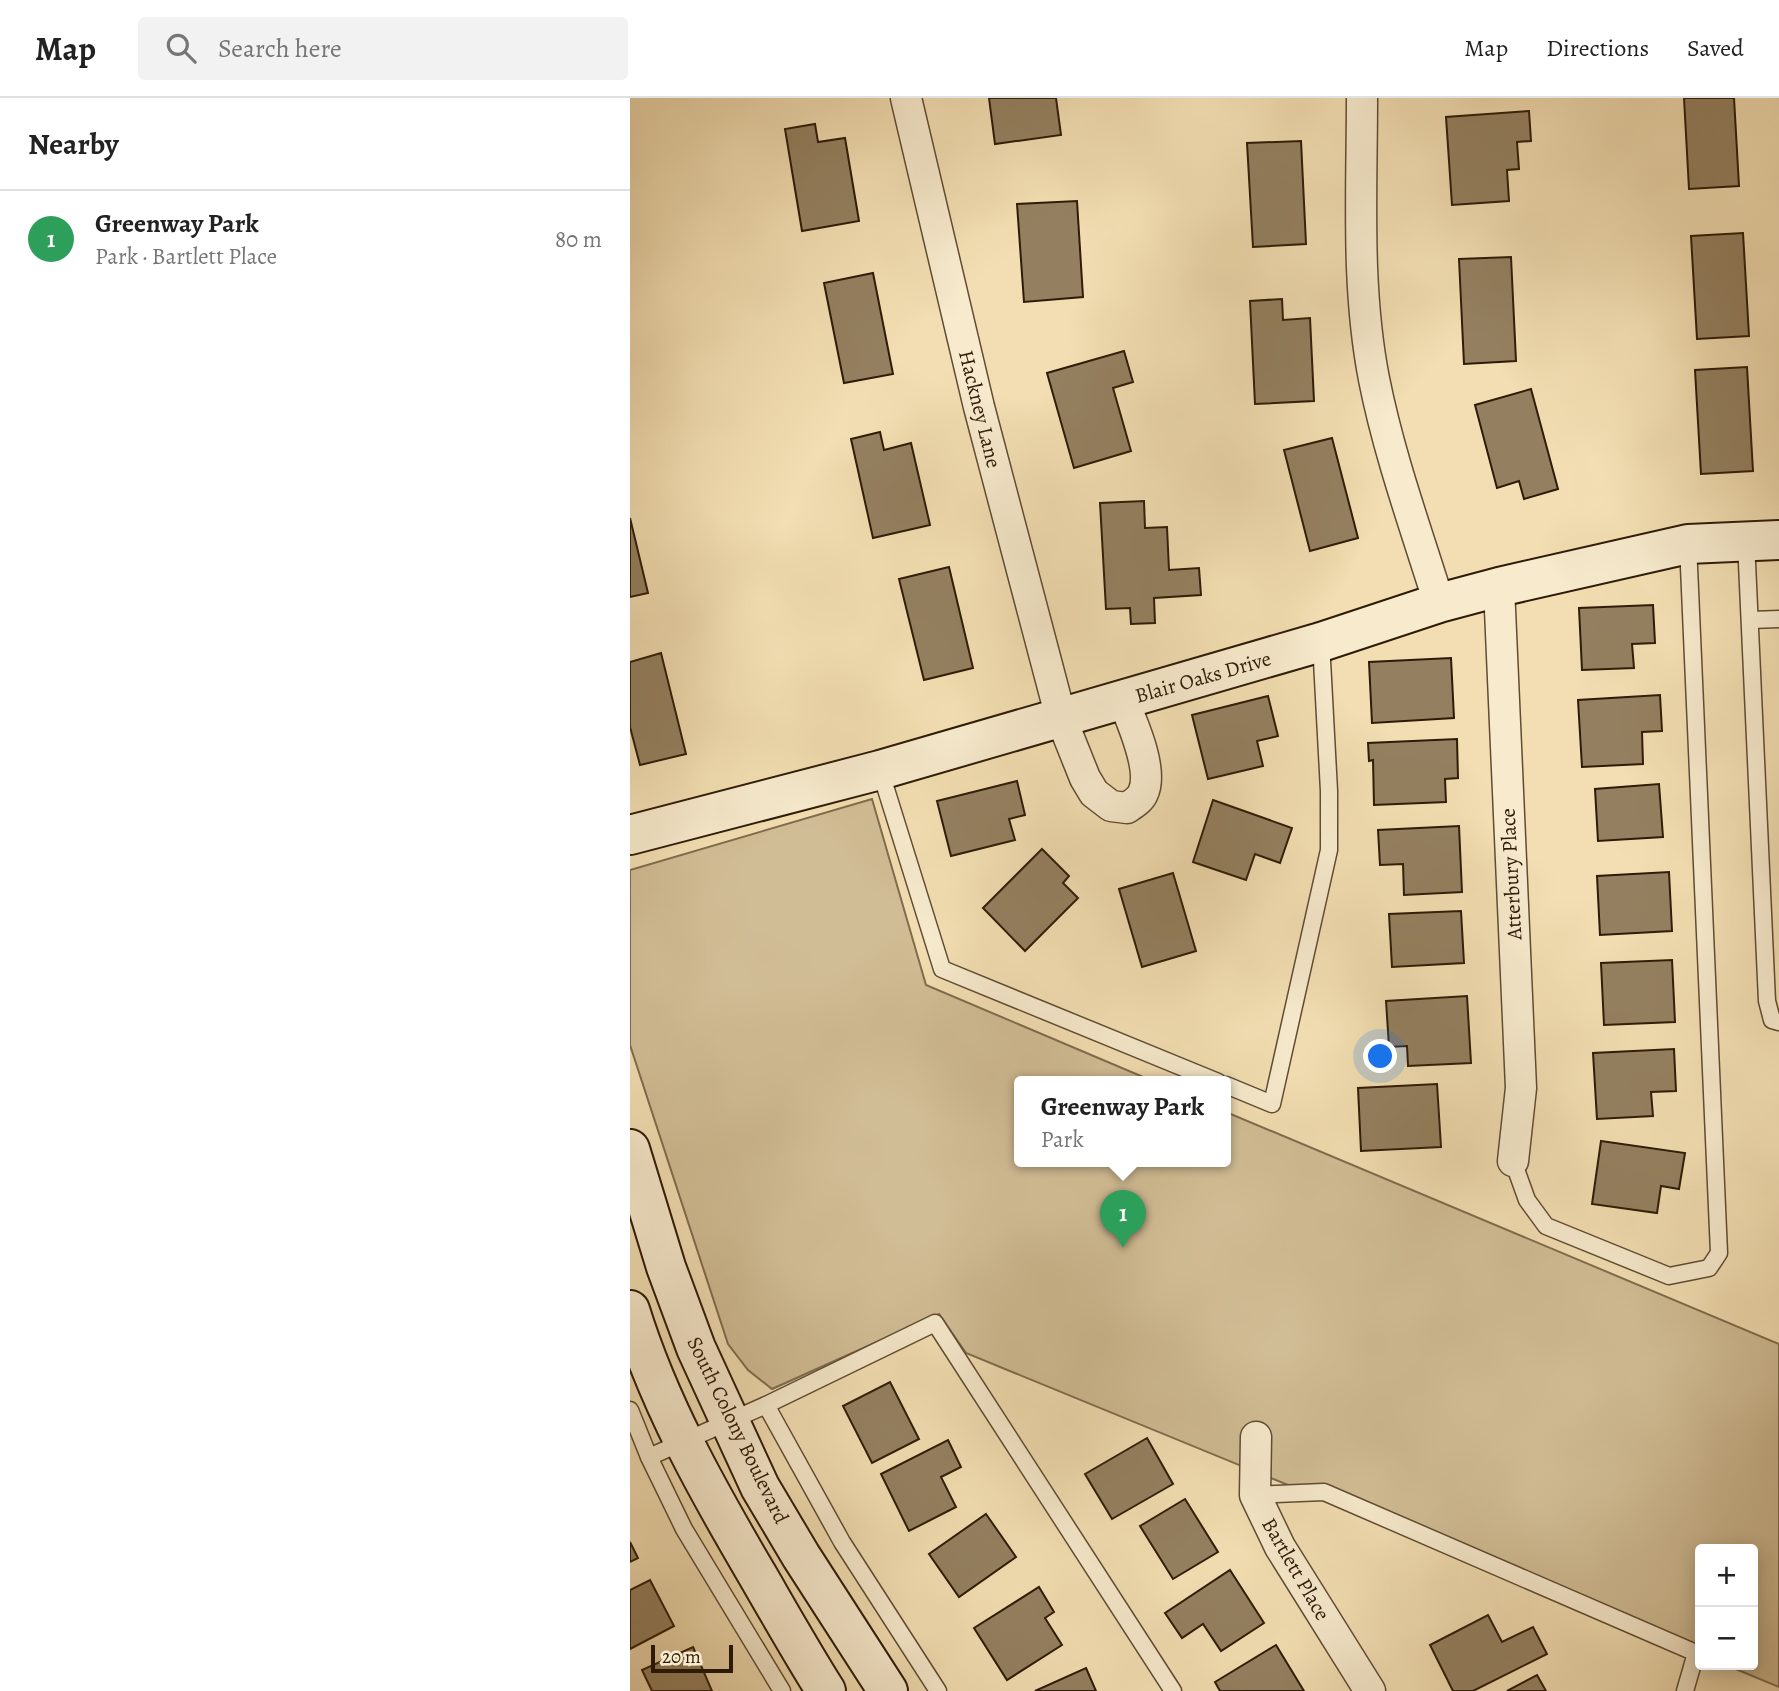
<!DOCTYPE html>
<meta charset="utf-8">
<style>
:root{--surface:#fff;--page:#f2f2f2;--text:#222;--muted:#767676;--line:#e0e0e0;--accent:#0b8043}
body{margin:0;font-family:Alegreya,serif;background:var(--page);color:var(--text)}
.controls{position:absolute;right:21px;bottom:21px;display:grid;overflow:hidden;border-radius:7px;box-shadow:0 4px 18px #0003}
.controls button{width:63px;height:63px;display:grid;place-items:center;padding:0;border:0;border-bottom:2px solid var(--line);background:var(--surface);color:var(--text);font:35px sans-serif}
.scale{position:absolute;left:21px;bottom:18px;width:82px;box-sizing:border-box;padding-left:7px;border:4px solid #2e1b07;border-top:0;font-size:19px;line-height:24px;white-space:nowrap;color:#2e1b07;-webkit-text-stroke:5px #f7eacd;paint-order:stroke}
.you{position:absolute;left:751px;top:959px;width:24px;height:24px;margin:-18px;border:5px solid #fff;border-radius:50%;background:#1a73e8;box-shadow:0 0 0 10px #1a73e833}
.badge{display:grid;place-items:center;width:46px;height:46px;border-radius:50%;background:var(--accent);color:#fff;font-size:23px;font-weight:700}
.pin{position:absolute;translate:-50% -58px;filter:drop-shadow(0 2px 4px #0008)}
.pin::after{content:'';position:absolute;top:37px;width:24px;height:21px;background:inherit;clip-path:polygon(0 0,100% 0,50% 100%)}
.popup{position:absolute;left:384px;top:978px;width:217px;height:91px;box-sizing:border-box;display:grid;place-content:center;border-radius:7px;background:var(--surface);filter:drop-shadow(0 2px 5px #0005);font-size:23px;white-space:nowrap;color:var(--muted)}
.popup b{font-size:26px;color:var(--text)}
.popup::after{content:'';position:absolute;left:50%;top:100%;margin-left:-14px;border:14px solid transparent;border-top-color:var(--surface)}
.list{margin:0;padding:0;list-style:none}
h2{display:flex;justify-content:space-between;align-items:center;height:91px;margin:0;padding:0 28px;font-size:30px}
h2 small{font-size:23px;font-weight:400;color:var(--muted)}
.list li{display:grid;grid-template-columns:46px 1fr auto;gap:21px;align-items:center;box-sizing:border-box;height:98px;padding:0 28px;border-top:2px solid var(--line)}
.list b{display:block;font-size:26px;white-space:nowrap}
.list p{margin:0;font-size:23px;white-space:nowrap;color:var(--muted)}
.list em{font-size:23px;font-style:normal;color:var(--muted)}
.icon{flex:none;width:38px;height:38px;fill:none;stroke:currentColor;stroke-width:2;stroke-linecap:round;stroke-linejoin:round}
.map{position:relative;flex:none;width:1149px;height:1593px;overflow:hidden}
header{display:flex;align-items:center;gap:42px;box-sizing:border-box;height:98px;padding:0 35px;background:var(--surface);border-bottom:2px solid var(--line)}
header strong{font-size:33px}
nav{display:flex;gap:38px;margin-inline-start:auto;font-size:24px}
.search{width:490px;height:63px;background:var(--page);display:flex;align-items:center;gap:18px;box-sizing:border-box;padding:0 24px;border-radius:7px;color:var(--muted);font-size:26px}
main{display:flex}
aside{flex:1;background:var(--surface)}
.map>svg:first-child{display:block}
</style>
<header>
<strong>Map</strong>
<div class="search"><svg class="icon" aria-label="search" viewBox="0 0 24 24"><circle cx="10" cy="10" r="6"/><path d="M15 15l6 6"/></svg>Search here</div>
<nav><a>Map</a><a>Directions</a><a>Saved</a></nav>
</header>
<main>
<aside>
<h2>Nearby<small></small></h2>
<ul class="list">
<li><span class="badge" style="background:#2e9e5b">1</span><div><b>Greenway Park</b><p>Park · Bartlett Place</p></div><em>80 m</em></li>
</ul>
</aside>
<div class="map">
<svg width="1149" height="1593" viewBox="0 0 1149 1593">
<rect width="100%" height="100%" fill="#f2deb2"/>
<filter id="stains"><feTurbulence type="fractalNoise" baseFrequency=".00286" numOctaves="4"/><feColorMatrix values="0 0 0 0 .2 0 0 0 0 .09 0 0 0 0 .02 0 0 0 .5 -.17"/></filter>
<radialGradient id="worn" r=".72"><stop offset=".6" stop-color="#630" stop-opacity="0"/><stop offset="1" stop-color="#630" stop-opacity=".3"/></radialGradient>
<path fill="#d1bd95" stroke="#806c4e" stroke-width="2" d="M242 701 296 887 525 984H390V1064H596V1014L1149 1246V1589L1096 1567H1123V1451H1070V1556L336 1255 309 1216 142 1291 118 1272 98 1246 0 947V772Z"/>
<g fill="#948060" stroke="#2e1b07" stroke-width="2">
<path d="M359 0H426L431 37 365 46Z"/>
<path d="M1054 0H1104L1109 88 1059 91Z"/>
<path d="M899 13 901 43 887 44 889 71 877 72 879 103 822 107 816 19Z"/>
<path d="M185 26 188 44 215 40 229 123 172 133 155 31Z"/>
<path d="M671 43 676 146 623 149 617 45Z"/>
<path d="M447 103 453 199 394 204 387 106Z"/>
<path d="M1113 135 1119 238 1067 241 1061 138Z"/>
<path d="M881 159 886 263 834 266 829 161Z"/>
<path d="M243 175 263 276 214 285 194 185Z"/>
<path d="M652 201 653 222 680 220 684 303 625 306 620 203Z"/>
<path d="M494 253 503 284 483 290 501 353 444 370 417 275Z"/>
<path d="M1117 269 1123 373 1071 376 1065 272Z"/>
<path d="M901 291 928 391 894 401 889 383 867 390 845 307Z"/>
<path d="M250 334 254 352 281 345 300 427 243 440 221 341Z"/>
<path d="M702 340 728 440 680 453 654 352Z"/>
<path d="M514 403 515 430 537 429 539 472 569 470 571 497 524 500 525 525 501 526 500 510 476 511 470 405Z"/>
<path d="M0 420 18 495 0 499Z"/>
<path d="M319 469 343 570 294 582 269 481Z"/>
<path d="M1023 507 1025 545 1002 546 1004 570 952 572 949 510Z"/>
<path d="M31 555 56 656 10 667 0 629V564Z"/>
<path d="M821 560 824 620 742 625 739 564Z"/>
<path d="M1030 597 1032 633 1012 634 1013 666 952 669 948 602Z"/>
<path d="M638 598 648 638 627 643 633 668 578 681 562 617Z"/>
<path d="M827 641 828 680 815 681 816 704 744 707 743 662 739 663 738 645Z"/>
<path d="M387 683 395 717 379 721 385 742 321 758 307 703Z"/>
<path d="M1029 686 1033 739 968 743 965 691Z"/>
<path d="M583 702 662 730 650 765 625 756 616 782 563 764Z"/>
<path d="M829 728 832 794 774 797 773 766 750 767 748 732Z"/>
<path d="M412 751 439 778 433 785 448 800 395 853 353 810Z"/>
<path d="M1039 774 1042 833 970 837 967 778Z"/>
<path d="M543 775 566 853 512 869 489 791Z"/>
<path d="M831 813 834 865 762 869 759 816Z"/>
<path d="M1042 862 1045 924 974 927 971 865Z"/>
<path d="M837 898 841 965 778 968 777 948 759 949 756 903Z"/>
<path d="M1044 951 1046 993 1021 994 1023 1018 967 1021 963 955Z"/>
<path d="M807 986 811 1049 731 1053 728 990Z"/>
<path d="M971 1043 1055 1055 1049 1091 1031 1088 1027 1115 962 1106Z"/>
<path d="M260 1284 289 1341 242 1365 213 1308Z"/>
<path d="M517 1340 543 1386 482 1421 455 1376Z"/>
<path d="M318 1342 331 1369 311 1379 326 1409 279 1433 251 1376Z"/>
<path d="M555 1401 588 1454 543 1481 510 1428Z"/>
<path d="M356 1416 386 1459 329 1499 299 1456Z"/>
<path d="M0 1444 8 1460 0 1464Z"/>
<path d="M600 1472 634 1525 591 1553 573 1526 552 1540 535 1515Z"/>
<path d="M20 1482 44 1528 0 1551V1492Z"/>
<path d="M409 1489 424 1514 415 1520 432 1547 377 1582 344 1530Z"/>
<path d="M858 1517 872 1544 903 1529 917 1556 843 1593H823L800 1547Z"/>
<path d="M646 1547 674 1593H590L585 1584Z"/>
<path d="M63 1549 82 1593H22L12 1572Z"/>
<path d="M456 1570 466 1593H405Z"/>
<path d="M907 1577 916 1593H877Z"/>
</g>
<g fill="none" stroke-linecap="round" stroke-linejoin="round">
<defs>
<g id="lane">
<path d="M1116 443 1137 903 1142 922 1149 924"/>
<path d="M1121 522 1149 521"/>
<path d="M250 672 312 871 588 984"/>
<path d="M596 987 642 1006 699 752V693L691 544"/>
<path d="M883 1063 897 1102 916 1128 1039 1178 1079 1170 1089 1155 1058 446"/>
<path d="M136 1307 305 1225 543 1593"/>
<path d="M0 1312 19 1359 54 1431 152 1593"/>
<path d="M19 1359 136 1307 212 1444 308 1593"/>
<path d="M625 1397 694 1394 1066 1555 1055 1593"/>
</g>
<g id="street">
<path d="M276 0 349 309 431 620 455 680 464 695 481 708 497 710C503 706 510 702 513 695 524 672 502 624 493 602"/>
<path d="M732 0C732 93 726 189 744 281 759 357 786 431 809 505"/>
<path d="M869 489 891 990 883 1063"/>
<path d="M626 1339 625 1397 650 1449 740 1593"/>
</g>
<g id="secondary">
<path d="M0 737 250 672 691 544 809 505 869 489 1058 446 1149 442"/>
<path d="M0 1051 36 1169 66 1250 130 1389 171 1458 258 1593"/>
<path d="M0 1212C29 1306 78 1393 128 1478 150 1516 172 1555 196 1593"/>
</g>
</defs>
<use href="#lane" stroke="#5f4c32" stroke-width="19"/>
<use href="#street" stroke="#5f4c32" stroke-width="33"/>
<use href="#secondary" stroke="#2e1b07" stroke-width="42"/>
<use href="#lane" stroke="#f7eacd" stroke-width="16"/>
<use href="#street" stroke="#f7eacd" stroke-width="30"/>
<use href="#secondary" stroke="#f7eacd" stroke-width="38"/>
</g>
<g text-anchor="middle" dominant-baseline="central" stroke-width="5" stroke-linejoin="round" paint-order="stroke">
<g font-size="21" fill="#2e1b07" stroke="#f7eacd">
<text transform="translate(350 311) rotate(76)">Hackney Lane</text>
<text transform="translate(573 579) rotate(-16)">Blair Oaks Drive</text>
<text transform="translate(881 776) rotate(-93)">Atterbury Place</text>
<text transform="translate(108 1332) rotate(64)">South Colony Boulevard</text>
<text transform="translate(666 1471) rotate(60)">Bartlett Place</text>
</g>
</g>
<rect width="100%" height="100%" filter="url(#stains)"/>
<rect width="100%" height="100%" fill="url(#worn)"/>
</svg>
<div class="controls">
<button>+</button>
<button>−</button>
</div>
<div class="scale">20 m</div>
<div class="you"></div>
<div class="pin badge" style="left:493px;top:1150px;background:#2e9e5b">1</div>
<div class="popup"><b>Greenway Park</b>Park</div>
</div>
</main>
